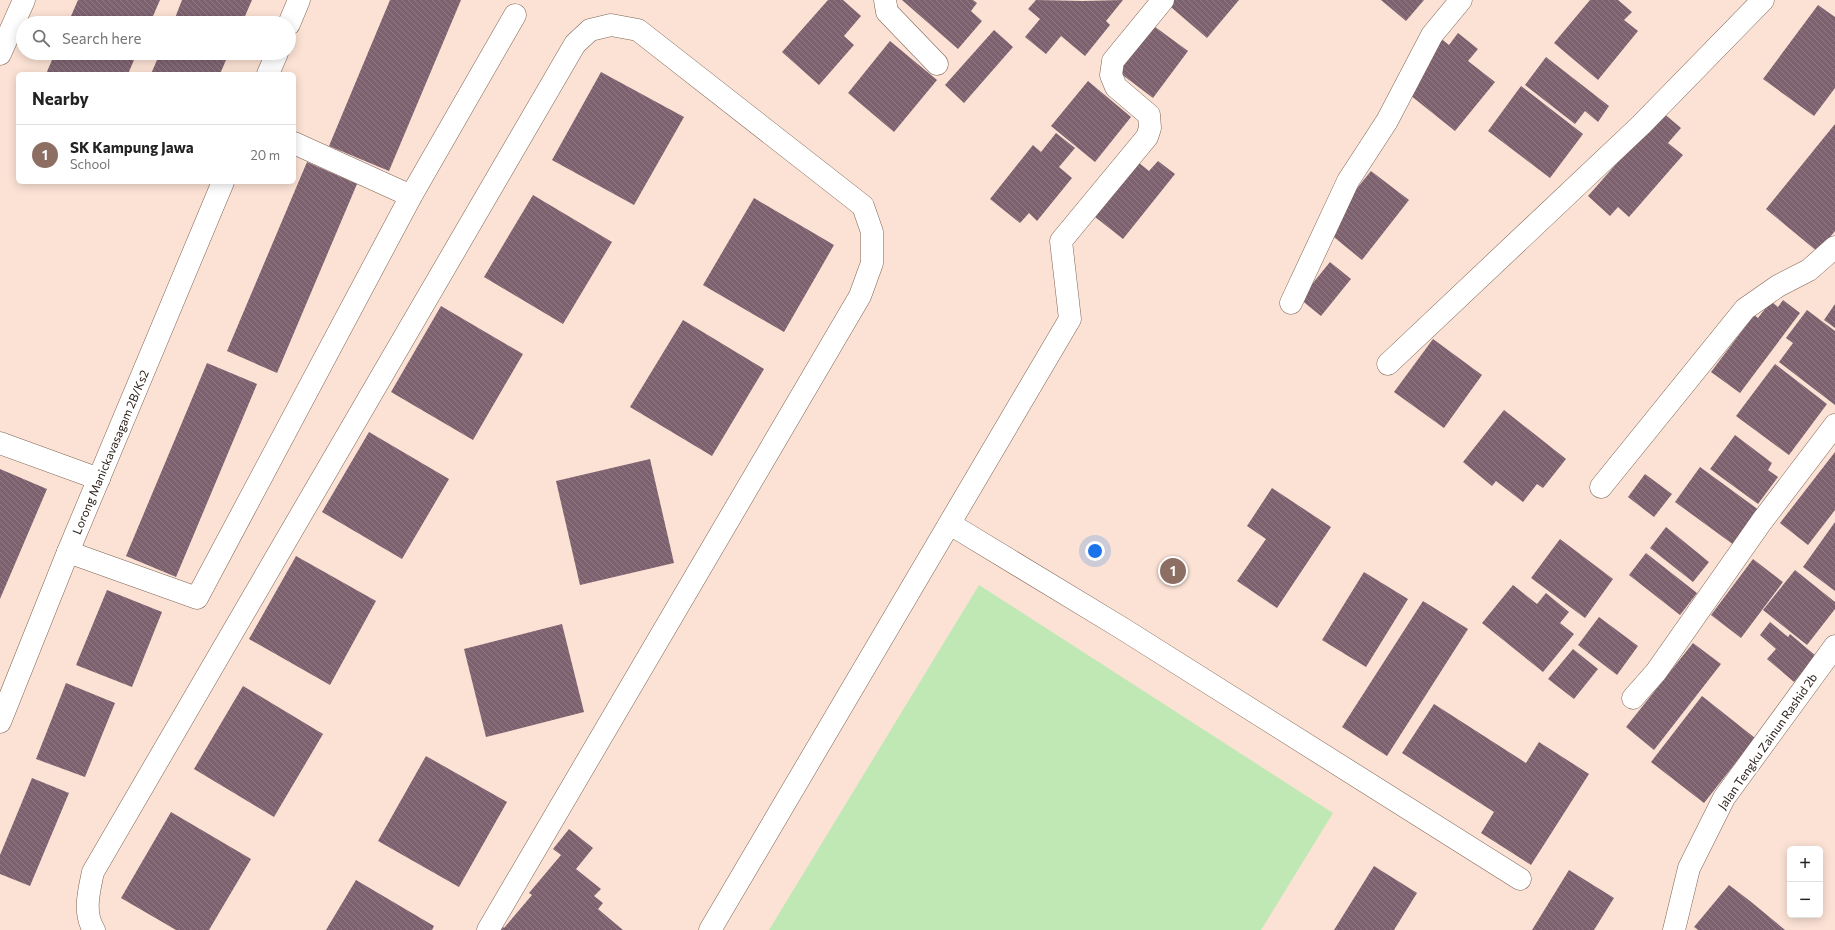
<!DOCTYPE html>
<meta charset="utf-8">
<style>
:root{--surface:#fff;--page:#f6f6f6;--text:#222;--muted:#767676;--line:#e0e0e0;--accent:#1a73e8}
body{margin:0;font-family:Commissioner,sans-serif;background:var(--page);color:var(--text)}
.controls{position:absolute;right:12px;bottom:12px;display:grid;overflow:hidden;border-radius:6px;box-shadow:0 2px 10px #0003}
.controls button{width:36px;height:36px;display:grid;place-items:center;padding:0;border:0;border-bottom:1px solid var(--line);background:var(--surface);color:var(--text);font:20px sans-serif}
.you{position:absolute;left:1095px;top:551px;width:14px;height:14px;margin:-10px;border:3px solid #fff;border-radius:50%;background:#1a73e8;box-shadow:0 0 0 6px #1a73e833}
.badge{display:grid;place-items:center;width:26px;height:26px;border-radius:50%;background:var(--accent);color:#fff;font-size:13px;font-weight:700}
.pin{position:absolute;translate:-50% -50%;border:2px solid #fff;box-shadow:0 1px 4px #0006}
.list{margin:0;padding:0;list-style:none}
h2{display:flex;justify-content:space-between;align-items:center;height:52px;margin:0;padding:0 16px;font-size:17px}
h2 small{font-size:13px;font-weight:400;color:var(--muted)}
.list li{display:grid;grid-template-columns:26px 1fr auto;gap:12px;align-items:center;box-sizing:border-box;height:60px;padding:0 16px;border-top:1px solid var(--line)}
.list b{display:block;font-size:15px;white-space:nowrap}
.list p{margin:0;font-size:13px;white-space:nowrap;color:var(--muted)}
.list em{font-size:13px;font-style:normal;color:var(--muted)}
.icon{flex:none;width:22px;height:22px;fill:none;stroke:currentColor;stroke-width:2;stroke-linecap:round;stroke-linejoin:round}
.map{position:relative;flex:none;width:1835px;height:930px;overflow:hidden}
.search{position:absolute;background:var(--surface);box-shadow:0 2px 10px #0003;left:16px;top:16px;width:280px;height:44px;display:flex;align-items:center;gap:10px;box-sizing:border-box;padding:0 14px;border-radius:22px;color:var(--muted);font-size:15px}
.panel{position:absolute;background:var(--surface);box-shadow:0 2px 10px #0003;left:16px;top:72px;width:280px;height:112px;border-radius:6px}
.map>svg:first-child{display:block}
</style>
<div class="map">
<svg width="1835" height="930" viewBox="0 0 1835 930">
<defs>
<pattern id="building-back-hatch" width="6" height="6" patternUnits="userSpaceOnUse"><rect width="6" height="6" fill="#7d616f"/><path d="M-1 5l2 2M0 0l6 6M5-1l2 2" fill="none" stroke="#907c85"/></pattern>
</defs>
<rect width="100%" height="100%" fill="#fbe2d4"/>
<path fill="#c0e8b5" d="M979 585 1333 813 1261 930H769Z"/>
<g fill="url(#building-back-hatch)">
<path d="M78 0H160L150 23H68Z"/>
<path d="M182 0H252L242 23H173Z"/>
<path d="M390 0H461L389 171 329 146Z"/>
<path d="M828 0H843L861 16 844 36 854 45 819 85 782 52Z"/>
<path d="M902 0H973L977 3 971 11 982 21 958 49Z"/>
<path d="M1036 0 1083 1 1123 0 1106 21 1110 25 1085 56 1061 36 1046 54 1025 37 1040 19 1028 9Z"/>
<path d="M1167 0H1239L1207 38 1165 2Z"/>
<path d="M1381 0H1424L1406 21Z"/>
<path d="M1590 0H1618L1632 12 1624 20 1638 31 1598 80 1554 43Z"/>
<path d="M1818 5 1835 17V88L1814 116 1763 79Z"/>
<path d="M1147 21 1188 51 1153 98 1112 67Z"/>
<path d="M994 30 1013 47 964 103 945 85Z"/>
<path d="M1458 33 1478 49 1468 61 1495 82 1455 131 1400 87 1439 37 1449 45Z"/>
<path d="M890 41 937 80 894 132 848 93Z"/>
<path d="M55 53H137L128 74H46Z"/>
<path d="M160 53H229L220 74H151Z"/>
<path d="M1546 57 1609 106 1598 122 1585 111 1575 124 1525 85Z"/>
<path d="M601 72 684 117 634 205 552 160Z"/>
<path d="M1088 81 1131 117 1095 162 1051 126Z"/>
<path d="M1521 86 1583 134 1550 178 1488 131Z"/>
<path d="M1662 112 1681 128 1668 143 1683 155 1629 217 1618 207 1610 216 1588 196Z"/>
<path d="M1835 124V231L1818 252 1766 209Z"/>
<path d="M1056 133 1075 148 1059 167 1072 178 1037 221 1029 213 1020 223 990 199 1033 145 1041 152Z"/>
<path d="M1128 154 1149 171 1158 161 1175 174 1123 239 1085 209Z"/>
<path d="M307 162 357 184 277 373 227 351Z"/>
<path d="M1371 171 1409 200 1362 260 1324 229Z"/>
<path d="M533 195 612 242 563 324 484 277Z"/>
<path d="M754 198 834 245 784 332 703 285Z"/>
<path d="M1330 262 1351 279 1321 316 1300 299Z"/>
<path d="M1783 300 1800 313 1740 393 1711 372 1754 315 1758 318 1771 301 1778 307Z"/>
<path d="M1835 304V328L1824 320Z"/>
<path d="M441 306 523 354 473 440 391 392Z"/>
<path d="M1807 310 1835 331V405L1779 362 1793 343 1786 338Z"/>
<path d="M683 320 764 369 712 456 630 407Z"/>
<path d="M1433 339 1482 375 1444 428 1394 392Z"/>
<path d="M207 363 257 384 176 577 126 556Z"/>
<path d="M1775 364 1827 404 1789 455 1736 416Z"/>
<path d="M1504 410 1566 459 1543 488 1537 484 1523 502 1496 481 1492 486 1463 462Z"/>
<path d="M369 432 449 479 402 559 322 512Z"/>
<path d="M1735 435 1772 463 1768 470 1778 477 1758 504 1710 469Z"/>
<path d="M1835 452V510L1808 545 1780 523Z"/>
<path d="M650 459 674 563 580 585 556 481Z"/>
<path d="M1700 467 1763 513 1738 548 1675 502Z"/>
<path d="M0 469 47 489 0 599Z"/>
<path d="M1645 474 1672 494 1654 517 1628 497Z"/>
<path d="M1272 488 1331 527 1277 608 1237 581 1266 539 1247 526Z"/>
<path d="M1835 522V591L1803 567Z"/>
<path d="M1666 527 1709 562 1693 582 1650 548Z"/>
<path d="M1560 539 1613 579 1585 618 1531 578Z"/>
<path d="M1646 553 1697 593 1680 615 1629 575Z"/>
<path d="M296 556 376 601 330 685 249 639Z"/>
<path d="M1753 559 1783 582 1741 638 1711 615Z"/>
<path d="M1795 570 1835 602V609L1807 645 1763 610Z"/>
<path d="M1364 572 1408 599 1366 667 1322 640Z"/>
<path d="M1513 585 1537 604 1546 593 1569 612 1560 623 1574 634 1543 672 1482 623Z"/>
<path d="M107 590 162 612 132 687 76 665Z"/>
<path d="M1423 601 1468 629 1387 756 1342 727Z"/>
<path d="M1599 617 1638 646 1617 675 1578 645Z"/>
<path d="M1770 622 1788 637 1790 634 1816 656 1794 682 1767 659 1776 649 1760 635Z"/>
<path d="M562 624 584 712 486 737 464 649Z"/>
<path d="M1693 643 1721 664 1654 750 1626 727Z"/>
<path d="M1573 649 1598 669 1574 699 1548 679Z"/>
<path d="M66 683 115 703 85 777 36 759Z"/>
<path d="M243 686 323 734 274 817 194 769Z"/>
<path d="M1702 696 1755 738 1704 803 1651 762Z"/>
<path d="M1434 704 1526 763 1539 742 1589 774 1531 865 1481 833 1494 812 1402 753Z"/>
<path d="M426 756 507 802 459 887 378 841Z"/>
<path d="M32 778 69 793 30 886 0 874V855Z"/>
<path d="M171 812 251 859 209 930H176L121 898Z"/>
<path d="M569 829 593 848 576 869 601 889 594 896 603 903 598 909 623 930H495L500 924 504 928 532 895 529 893 561 855 553 849Z"/>
<path d="M1374 866 1417 893 1394 930H1334Z"/>
<path d="M1569 870 1614 898 1594 930H1532Z"/>
<path d="M356 880 434 926 432 930H326Z"/>
<path d="M1729 885 1750 901 1785 930H1698L1694 927Z"/>
</g>
<g fill="none" stroke-linecap="round" stroke-linejoin="round">
<defs>
<g id="minor">
<path d="M885 0 887 12 937 64"/>
<path d="M289 24 299 0"/>
<path d="M0 54 24 0"/>
<path d="M268 74 277 53"/>
<path d="M294 143 411 196"/>
<path d="M1291 303 1348 181 1387 121 1432 35 1461 0"/>
<path d="M1388 364 1641 125 1763 0"/>
<path d="M0 443 99 479"/>
<path d="M1601 487 1745 309 1778 286 1809 270 1835 247"/>
<path d="M950 524 1120 627 1520 879"/>
<path d="M68 552 197 598 411 196 515 15"/>
<path d="M1633 698 1656 672 1762 521 1835 425"/>
<path d="M0 722 68 552 223 182"/>
<path d="M94 930C83 913 89 891 93 872L575 44 590 30 611 25 638 30 863 206 872 232V263L860 296 488 930"/>
<path d="M710 930 1070 319 1061 241 1147 137 1150 128 1149 115 1116 87 1111 75 1113 61 1163 0"/>
<path d="M1674 930 1689 868 1724 798 1835 646"/>
</g>
</defs>
<use href="#minor" stroke="#7f6455" stroke-width="23"/>
<use href="#minor" stroke="#fff" stroke-width="22"/>
</g>
<g text-anchor="middle" dominant-baseline="central" stroke-width="4" stroke-linejoin="round" paint-order="stroke">
<g font-size="12" fill="#271c16" stroke="#fff">
<text transform="translate(110 452) rotate(-67)">Lorong Manickavasagam 2B/Ks2</text>
<text transform="translate(1767 741) rotate(-55)">Jalan Tengku Zainun Rashid 2b</text>
</g>
</g>
</svg>
<div class="controls">
<button>+</button>
<button>−</button>
</div>
<div class="you"></div>
<div class="pin badge" style="left:1173px;top:571px;background:#8d6e63">1</div>
<div class="search"><svg class="icon" aria-label="search" viewBox="0 0 24 24"><circle cx="10" cy="10" r="6"/><path d="M15 15l6 6"/></svg>Search here</div>
<section class="panel">
<h2>Nearby<small></small></h2>
<ul class="list">
<li><span class="badge" style="background:#8d6e63">1</span><div><b>SK Kampung Jawa</b><p>School</p></div><em>20 m</em></li>
</ul>
</section>
</div>
